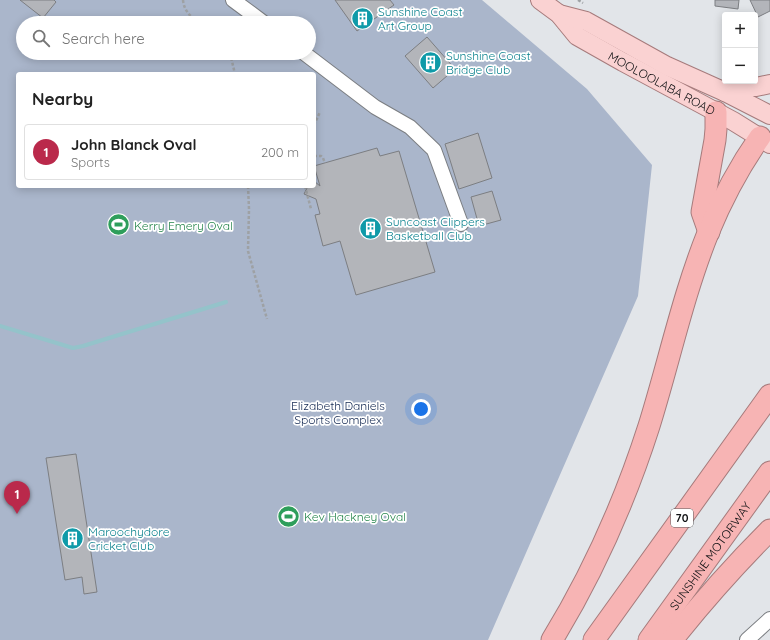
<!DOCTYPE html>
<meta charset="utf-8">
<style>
:root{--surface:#fff;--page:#f6f6f6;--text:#222;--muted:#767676;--line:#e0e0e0;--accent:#ba294b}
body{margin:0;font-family:Quicksand,sans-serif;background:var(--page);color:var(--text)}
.controls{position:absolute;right:12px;top:12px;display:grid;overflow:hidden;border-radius:4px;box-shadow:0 2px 10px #0003}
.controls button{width:36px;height:36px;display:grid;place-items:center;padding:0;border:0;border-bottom:1px solid var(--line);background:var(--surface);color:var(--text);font:20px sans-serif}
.you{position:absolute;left:421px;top:409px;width:14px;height:14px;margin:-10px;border:3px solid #fff;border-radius:50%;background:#1a73e8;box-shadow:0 0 0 6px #1a73e833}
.badge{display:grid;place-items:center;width:26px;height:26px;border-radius:50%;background:var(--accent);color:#fff;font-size:13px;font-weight:700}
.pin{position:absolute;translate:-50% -33px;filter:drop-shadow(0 1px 2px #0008)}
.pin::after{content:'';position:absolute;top:21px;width:14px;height:12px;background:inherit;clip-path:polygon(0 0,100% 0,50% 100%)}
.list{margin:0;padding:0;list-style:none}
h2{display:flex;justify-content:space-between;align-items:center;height:52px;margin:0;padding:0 16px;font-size:17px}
h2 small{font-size:13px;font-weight:400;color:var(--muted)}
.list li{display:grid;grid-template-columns:26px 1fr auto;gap:12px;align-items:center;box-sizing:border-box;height:56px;margin:0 8px 8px;padding:0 8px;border:1px solid var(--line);border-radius:4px}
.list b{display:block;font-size:15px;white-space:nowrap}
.list p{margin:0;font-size:13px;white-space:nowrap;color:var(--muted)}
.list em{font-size:13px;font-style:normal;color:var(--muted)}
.icon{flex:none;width:22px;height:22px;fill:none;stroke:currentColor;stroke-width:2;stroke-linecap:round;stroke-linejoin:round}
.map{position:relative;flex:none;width:770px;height:640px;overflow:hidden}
.search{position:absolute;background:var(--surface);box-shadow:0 2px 10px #0003;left:16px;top:16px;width:300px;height:44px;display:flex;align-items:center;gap:10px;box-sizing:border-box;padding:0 14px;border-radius:22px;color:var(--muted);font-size:15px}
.panel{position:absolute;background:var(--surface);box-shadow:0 2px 10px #0003;left:16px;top:72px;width:300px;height:116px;border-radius:4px}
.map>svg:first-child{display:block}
</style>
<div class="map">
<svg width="770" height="640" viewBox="0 0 770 640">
<rect width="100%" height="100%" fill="#e2e5e9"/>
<path fill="#aab6cb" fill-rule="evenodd" d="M0 0H482L587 89 652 165 638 296 488 640H0ZM23 23H309V53H23ZM18 74H314V186H18Z"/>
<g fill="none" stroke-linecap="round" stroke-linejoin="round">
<path stroke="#94c3ca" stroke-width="4" d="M0 326 73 348 83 346 226 302"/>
</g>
<g fill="#b3b5ba" stroke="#7c7e82">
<path d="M20 0H54L56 2 43 18Z"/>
<path d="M335 0H390L394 5 357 31Z"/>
<path d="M715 0H739L738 9 715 6Z"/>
<path d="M750 0H770V11L758 17Z"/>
<path d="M427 37 455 69 433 88 405 56Z"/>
<path d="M478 133 492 178 459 189 445 144Z"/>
<path d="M377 148 380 156 399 151 435 272 356 295 340 241 323 246 315 215 320 214 316 199 304 194 308 186H314V181L320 186 314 166Z"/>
<path d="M492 191 501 220 479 226 471 197Z"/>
<path d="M76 454 97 592 84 594 82 577 65 580 46 458Z"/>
</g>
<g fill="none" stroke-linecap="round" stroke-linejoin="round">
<defs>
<g id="minor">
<path d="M233 0 264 23"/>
<path d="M304 53 375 107 410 127 434 150 461 224"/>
<path d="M747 640 770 619"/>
</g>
<g id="major">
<path id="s1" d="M540 0 559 14 577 36 623 62 733 121 770 144"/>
<path d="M559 14 586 21 667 66 725 92 770 115"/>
<path d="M725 92 742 87H756L770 84"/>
</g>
<g id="highway">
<path d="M709 232 702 212 715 140 716 129V112"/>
<path d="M552 640C593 573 625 501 649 426 669 362 683 295 708 233 722 199 739 167 760 137"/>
<path d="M594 640 770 395"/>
<path id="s2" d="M649 640 770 472"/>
<path d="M672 640C703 601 735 565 770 530"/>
</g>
</defs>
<use href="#minor" stroke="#7b7e82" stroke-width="16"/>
<use href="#major" stroke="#a67b7c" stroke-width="20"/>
<use href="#highway" stroke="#a67b7c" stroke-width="23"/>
<g stroke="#9ea1a4" stroke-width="2.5" stroke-dasharray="3 2" stroke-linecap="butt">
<path d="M183 0C184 11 191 17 199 23"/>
<path d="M578 0 583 3"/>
<path d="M230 53 235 74"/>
<path d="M314 125 320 112"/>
<path d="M314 156H321L323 158 325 163"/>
<path d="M248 186 249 209 248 251 267 319"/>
<path d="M305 186 311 209"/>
</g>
<use href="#minor" stroke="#fff" stroke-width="14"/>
<use href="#major" stroke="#fad2d2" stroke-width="18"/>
<use href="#highway" stroke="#f7b4b4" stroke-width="21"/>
</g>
<defs>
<symbol id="building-disc" viewBox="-11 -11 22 22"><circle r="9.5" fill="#0f9aa8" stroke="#fff"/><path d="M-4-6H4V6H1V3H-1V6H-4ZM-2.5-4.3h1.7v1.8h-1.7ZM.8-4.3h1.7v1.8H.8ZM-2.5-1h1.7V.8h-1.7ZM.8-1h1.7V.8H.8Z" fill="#fff"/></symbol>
<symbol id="stadium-disc" viewBox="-11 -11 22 22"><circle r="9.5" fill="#2e9e5b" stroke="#fff"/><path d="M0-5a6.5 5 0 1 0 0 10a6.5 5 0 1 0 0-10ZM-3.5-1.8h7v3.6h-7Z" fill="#fff"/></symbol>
</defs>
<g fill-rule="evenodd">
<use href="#building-disc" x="350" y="6" width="25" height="25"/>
<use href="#building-disc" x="418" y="50" width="25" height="25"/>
<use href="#stadium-disc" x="106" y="212" width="25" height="25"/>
<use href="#building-disc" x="358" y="216" width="25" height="25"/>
<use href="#stadium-disc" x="276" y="504" width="25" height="25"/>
<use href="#building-disc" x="60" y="526" width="25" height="25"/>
</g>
<g text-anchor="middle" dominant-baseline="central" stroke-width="3.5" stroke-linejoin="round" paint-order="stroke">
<rect fill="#fff" stroke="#58595a" stroke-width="1" x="671" y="509" width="22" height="18" rx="3"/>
<g font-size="11" font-weight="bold" fill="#111214">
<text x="682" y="518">70</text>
</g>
<g font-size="12" fill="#0d838f" stroke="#fff" text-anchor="start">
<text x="378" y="11">Sunshine Coast<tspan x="378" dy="14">Art Group</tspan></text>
<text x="446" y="55">Sunshine Coast<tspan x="446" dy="14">Bridge Club</tspan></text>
<text x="386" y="221">Suncoast Clippers<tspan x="386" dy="14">Basketball Club</tspan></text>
<text x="88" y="531">Maroochydore<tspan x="88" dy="14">Cricket Club</tspan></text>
</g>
<g font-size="12" fill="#111214" stroke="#fff">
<text stroke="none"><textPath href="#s1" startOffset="149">MOOLOOLABA ROAD</textPath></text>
<text stroke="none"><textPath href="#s2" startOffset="104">SUNSHINE MOTORWAY</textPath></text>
</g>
<g font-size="12" fill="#27864d" stroke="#fff" text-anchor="start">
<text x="134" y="225">Kerry Emery Oval</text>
<text x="304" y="516">Kev Hackney Oval</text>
</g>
<g font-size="12" fill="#132851" stroke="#fff">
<text x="338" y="405">Elizabeth Daniels<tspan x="338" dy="14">Sports Complex</tspan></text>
</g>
</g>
</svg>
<div class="controls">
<button>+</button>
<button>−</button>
</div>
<div class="you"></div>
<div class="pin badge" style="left:17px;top:514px">1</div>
<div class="search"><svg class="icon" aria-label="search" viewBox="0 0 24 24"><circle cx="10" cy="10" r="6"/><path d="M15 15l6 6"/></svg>Search here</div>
<section class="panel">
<h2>Nearby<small></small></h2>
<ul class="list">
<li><span class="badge">1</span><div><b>John Blanck Oval</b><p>Sports</p></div><em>200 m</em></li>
</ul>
</section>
</div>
